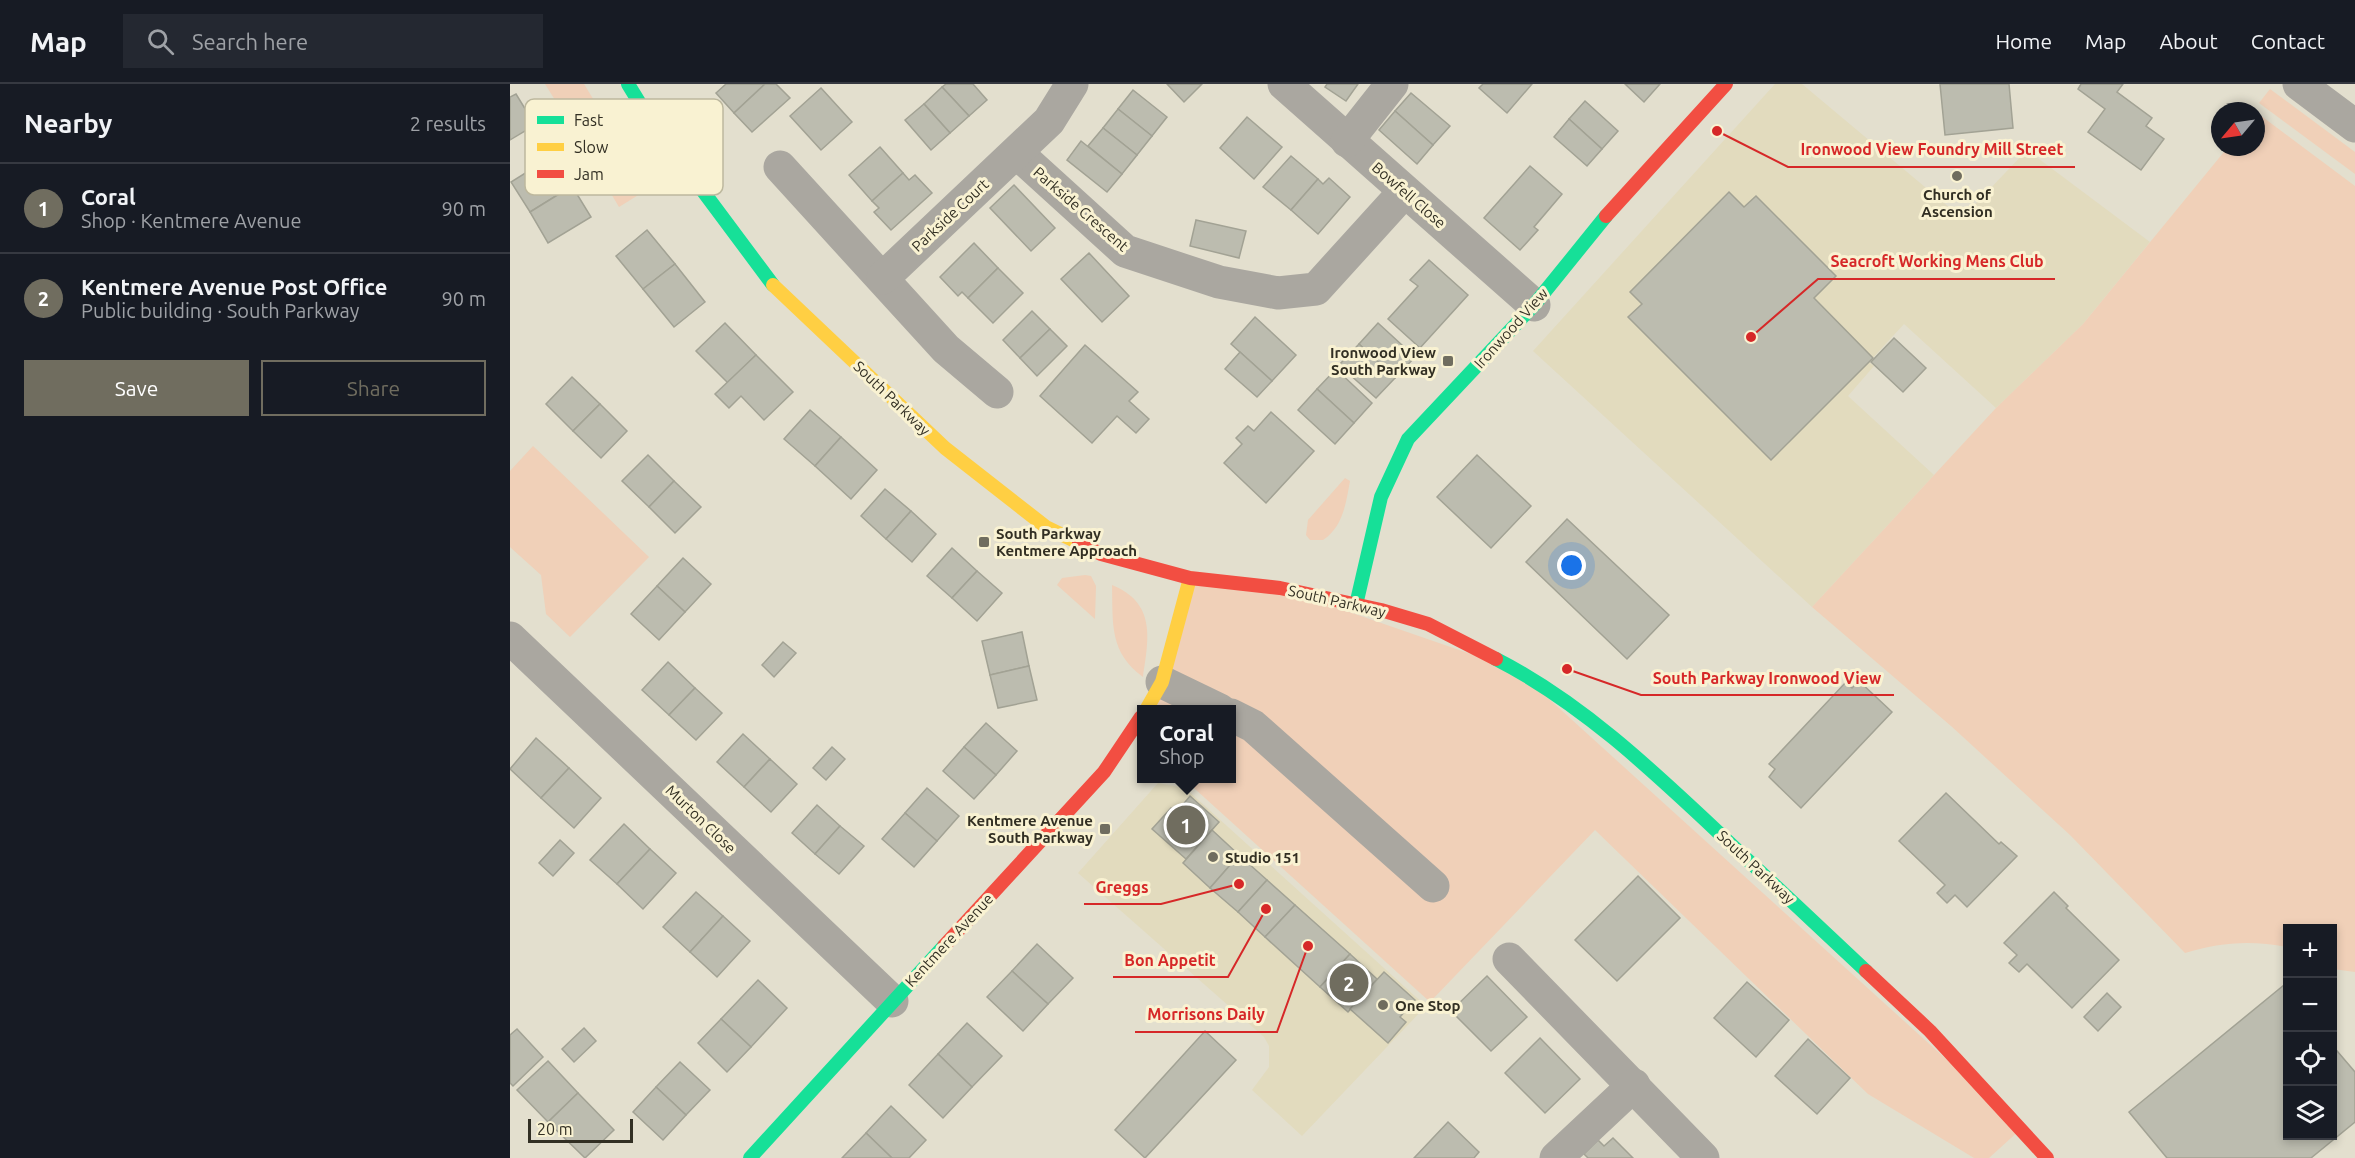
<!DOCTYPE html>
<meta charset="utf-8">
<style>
:root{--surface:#171b24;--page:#242831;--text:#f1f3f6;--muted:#9ea1a6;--line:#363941;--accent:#706d5f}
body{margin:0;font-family:Ubuntu,sans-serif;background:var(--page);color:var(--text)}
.controls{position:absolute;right:18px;bottom:18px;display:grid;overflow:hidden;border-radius:0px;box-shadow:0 3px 9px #0003}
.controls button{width:54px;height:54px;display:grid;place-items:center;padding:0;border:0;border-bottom:2px solid var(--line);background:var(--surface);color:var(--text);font:30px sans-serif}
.compass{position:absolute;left:1701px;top:18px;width:54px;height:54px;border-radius:50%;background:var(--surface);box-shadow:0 3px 9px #0003;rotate:241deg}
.scale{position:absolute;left:18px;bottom:15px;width:105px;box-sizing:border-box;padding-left:6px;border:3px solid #322f23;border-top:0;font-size:16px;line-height:21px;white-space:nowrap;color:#322f23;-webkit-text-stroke:4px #f9f2d2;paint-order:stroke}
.you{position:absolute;left:1062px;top:482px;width:21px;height:21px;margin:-15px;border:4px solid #fff;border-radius:50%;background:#1a73e8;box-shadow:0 0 0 9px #1a73e833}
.badge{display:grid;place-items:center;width:39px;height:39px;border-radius:50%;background:var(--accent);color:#fff;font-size:20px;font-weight:700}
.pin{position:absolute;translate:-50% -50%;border:3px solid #fff;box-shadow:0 2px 6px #0006}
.popup{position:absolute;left:627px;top:621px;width:99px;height:78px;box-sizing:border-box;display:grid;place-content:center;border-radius:0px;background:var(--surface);filter:drop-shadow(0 2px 4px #0005);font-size:20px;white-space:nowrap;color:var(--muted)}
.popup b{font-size:22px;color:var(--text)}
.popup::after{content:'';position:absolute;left:50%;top:100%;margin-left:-12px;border:12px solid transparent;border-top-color:var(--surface)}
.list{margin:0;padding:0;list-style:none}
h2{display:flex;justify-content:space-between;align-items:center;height:78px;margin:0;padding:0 24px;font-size:26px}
h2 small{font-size:20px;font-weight:400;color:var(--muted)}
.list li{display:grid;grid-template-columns:39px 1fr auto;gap:18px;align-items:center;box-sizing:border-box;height:90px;padding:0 24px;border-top:2px solid var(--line)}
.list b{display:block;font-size:22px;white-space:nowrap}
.list p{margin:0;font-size:20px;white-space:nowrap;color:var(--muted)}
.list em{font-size:20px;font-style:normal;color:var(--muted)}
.actions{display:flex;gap:12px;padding:18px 24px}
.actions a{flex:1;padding:14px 0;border:2px solid var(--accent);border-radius:0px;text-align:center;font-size:21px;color:var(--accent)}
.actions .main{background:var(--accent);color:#fff}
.icon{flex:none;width:33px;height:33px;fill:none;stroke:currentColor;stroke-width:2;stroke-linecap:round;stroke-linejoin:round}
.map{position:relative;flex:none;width:1845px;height:1074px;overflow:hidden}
header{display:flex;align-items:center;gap:36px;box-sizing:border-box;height:84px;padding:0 30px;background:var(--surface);border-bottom:2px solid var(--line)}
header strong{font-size:28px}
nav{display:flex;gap:33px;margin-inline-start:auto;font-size:21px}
.search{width:420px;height:54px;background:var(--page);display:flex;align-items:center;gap:15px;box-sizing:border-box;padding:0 21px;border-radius:0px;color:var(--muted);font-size:22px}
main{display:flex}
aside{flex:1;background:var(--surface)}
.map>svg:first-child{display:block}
</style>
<header>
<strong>Map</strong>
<div class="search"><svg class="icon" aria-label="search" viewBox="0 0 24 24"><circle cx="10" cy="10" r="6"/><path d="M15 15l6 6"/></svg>Search here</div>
<nav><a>Home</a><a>Map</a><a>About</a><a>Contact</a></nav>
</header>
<main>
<aside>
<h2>Nearby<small>2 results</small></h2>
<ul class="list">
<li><span class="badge">1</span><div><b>Coral</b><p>Shop · Kentmere Avenue</p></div><em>90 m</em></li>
<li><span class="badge">2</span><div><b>Kentmere Avenue Post Office</b><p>Public building · South Parkway</p></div><em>90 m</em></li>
</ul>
<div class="actions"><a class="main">Save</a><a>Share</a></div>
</aside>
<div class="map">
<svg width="1845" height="1074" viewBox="0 0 1845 1074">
<rect width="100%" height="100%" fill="#e3dfce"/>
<g fill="#e2dbbe">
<path d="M1265 0H1292L1452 134 1517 66 1640 158 1573 240 1486 324 1394 240 1359 278 1364 282 1338 312 1424 391 1302 523 1023 267Z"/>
<path d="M648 699 675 704 916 922 792 1052 742 1006 759 983V962L754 953 568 789Z"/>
</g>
<g fill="#f0d0b8">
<path d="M35 0H74L88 23 60 40Z"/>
<path d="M1760 5 1845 68V90L1749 19Z"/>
<path d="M1746 28 1845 102V888L1823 885 1822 844H1778L1777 863C1741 856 1710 858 1675 869L1560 751 1441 642 1302 523 1486 324 1573 240 1718 63H1746Z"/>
<path d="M94 32 138 105 109 123 65 49Z"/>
<path d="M23 362 139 473 60 553 36 530 31 491 0 463V387Z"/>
<path d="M835 394 840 397C836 419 833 443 813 456H800L796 451 798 436Z"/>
<path d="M575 491 581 492 586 502 585 535 547 501 552 494Z"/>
<path d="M680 494 770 504 1007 586 1512 1044 1479 1074H1464L1358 1010 1085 746 920 918 674 695 721 694V626H636Z"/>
<path d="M602 501C646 519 639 554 633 593 599 568 603 540 602 501Z"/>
</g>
<g fill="#bcbcaf" stroke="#a2a294" stroke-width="1.5">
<path d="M216 0H255L224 29 206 9Z"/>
<path d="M255 0H266L280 14 242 48 224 29Z"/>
<path d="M436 0H463L477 16 459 32 432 3Z"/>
<path d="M657 0H692L674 18Z"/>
<path d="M817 0H848L836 17 815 3Z"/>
<path d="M973 0H1022L997 29 969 4Z"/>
<path d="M1115 0H1150L1134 18Z"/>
<path d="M1430 0H1499L1503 44 1435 51Z"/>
<path d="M1571 0H1613L1607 8 1642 34 1636 42 1654 55 1631 86 1578 48 1595 25 1568 5Z"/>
<path d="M432 3 459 32 440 49 414 20Z"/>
<path d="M311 4 342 38 311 66 280 32Z"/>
<path d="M623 6 657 33 642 52 608 25Z"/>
<path d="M901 9 940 42 923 61 885 27Z"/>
<path d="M6 10 25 41 0 56V13Z"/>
<path d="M1075 17 1108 47 1092 65 1059 35Z"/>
<path d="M414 20 440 49 421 66 395 36Z"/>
<path d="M608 25 642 52 627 71 593 44Z"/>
<path d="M885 27 923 61 907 80 869 46Z"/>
<path d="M737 33 772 63 744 95 710 64Z"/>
<path d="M1059 35 1092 65 1077 82 1044 53Z"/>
<path d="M593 44 627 71 612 90 578 62Z"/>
<path d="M571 57 612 90 597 108 557 76Z"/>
<path d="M370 63 393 89 362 117 339 91Z"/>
<path d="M44 71 62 102 20 128 1 98Z"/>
<path d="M781 72 808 95 781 126 753 103Z"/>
<path d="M1020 82 1052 110 1024 143 1028 146 1010 166 974 134Z"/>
<path d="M393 89 399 96 405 91 422 109 381 146 364 128 369 124 362 117Z"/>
<path d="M819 94 840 113 808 150 781 126 808 95 813 100Z"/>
<path d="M504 101 545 144 521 167 480 124Z"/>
<path d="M62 102 81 133 38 159 20 128Z"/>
<path d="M1219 108 1234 123 1246 112 1326 192 1304 214 1363 274 1261 376 1118 233 1132 220 1120 208Z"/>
<path d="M686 136 736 147 729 174 680 162Z"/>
<path d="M137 146 165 180 133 205 106 172Z"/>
<path d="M464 159 488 184 458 214 452 208 448 212 430 193Z"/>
<path d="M579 169 619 212 592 238 551 195Z"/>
<path d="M919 176 958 211 910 264 878 235 908 202 900 196Z"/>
<path d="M165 180 195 218 164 243 133 205Z"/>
<path d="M488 184 513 209 483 239 458 214Z"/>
<path d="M522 227 540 245 510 274 493 256Z"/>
<path d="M745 233 786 271 762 297 721 260Z"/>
<path d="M215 239 246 271 218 299 186 267Z"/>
<path d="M868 239 905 273 885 294 849 260Z"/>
<path d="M540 245 557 262 527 292 510 274Z"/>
<path d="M1384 254 1416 284 1393 308 1361 278Z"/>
<path d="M849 260 885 294 866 314 829 281Z"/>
<path d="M575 261 628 308 619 317 639 335 626 349 607 332 582 359 530 312Z"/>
<path d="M730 268 762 297 747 313 715 285Z"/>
<path d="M246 271 283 308 254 336 231 312 219 324 205 310Z"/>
<path d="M826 285 862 319 844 339 807 305Z"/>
<path d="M62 293 90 320 63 347 36 320Z"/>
<path d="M807 305 844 339 825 360 788 326Z"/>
<path d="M90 320 117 347 91 374 63 347Z"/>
<path d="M300 326 331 353 305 382 274 355Z"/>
<path d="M761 328 804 367 756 419 714 379 732 360 726 354 738 342 744 347Z"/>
<path d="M331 353 367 386 341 415 305 382Z"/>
<path d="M138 371 164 397 139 423 112 397Z"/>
<path d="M967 371 1021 422 981 464 927 413Z"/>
<path d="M164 397 191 423 165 449 139 423Z"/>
<path d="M375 405 401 427 376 455 351 432Z"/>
<path d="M401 427 426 450 402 478 376 455Z"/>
<path d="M1057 435 1159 531 1117 575 1016 478Z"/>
<path d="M442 464 467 487 442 514 417 492Z"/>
<path d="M173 474 201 500 175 528 147 502Z"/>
<path d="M467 487 492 509 467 537 442 514Z"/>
<path d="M147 502 175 528 149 556 121 530Z"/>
<path d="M512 548 519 582 480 591 472 557Z"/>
<path d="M273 558 286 569 264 593 252 581Z"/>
<path d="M158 578 185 604 159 631 132 606Z"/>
<path d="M519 582 527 616 488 624 480 591Z"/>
<path d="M1349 597 1382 628 1291 724 1259 693 1265 685 1259 680 1336 598 1342 604Z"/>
<path d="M185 604 212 629 186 656 159 631Z"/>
<path d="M476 639 507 667 486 691 454 663Z"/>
<path d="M233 650 260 675 234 703 207 678Z"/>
<path d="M26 654 59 684 31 714 0 685Z"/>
<path d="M322 663 335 675 316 696 303 684Z"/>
<path d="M454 663 486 691 464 715 433 687Z"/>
<path d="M260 675 287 700 261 728 234 703Z"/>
<path d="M59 684 91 714 64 744 31 714Z"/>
<path d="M417 704 449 732 427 757 395 729Z"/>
<path d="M1436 709 1489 760 1491 758 1507 772 1457 823 1445 811 1437 819 1427 809 1435 801 1389 757Z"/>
<path d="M680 712 709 738 676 775 642 745 661 724 666 729Z"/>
<path d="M307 721 330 742 305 770 282 749Z"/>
<path d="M395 729 427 757 404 783 372 755Z"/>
<path d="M114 740 140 765 107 800 80 776Z"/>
<path d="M330 742 354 762 329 790 305 770Z"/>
<path d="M702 746 729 771 700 804 673 779Z"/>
<path d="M50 756 64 769 43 792 29 779Z"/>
<path d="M140 765 166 789 133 825 107 800Z"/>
<path d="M729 771 757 796 728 828 700 804Z"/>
<path d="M1128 792 1170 834 1107 897 1065 856Z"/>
<path d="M757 796 785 821 755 853 728 828Z"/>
<path d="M186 808 213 832 180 868 153 843Z"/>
<path d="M1544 808 1558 822 1556 824 1609 876 1562 924 1517 880 1509 888 1499 879 1507 871 1494 859Z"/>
<path d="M785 821 840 870 810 903 755 853Z"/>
<path d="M213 832 240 857 207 893 180 868Z"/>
<path d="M527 860 563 894 538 920 502 887Z"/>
<path d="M840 870 867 895 838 928 810 903Z"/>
<path d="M502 887 538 920 513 947 477 913Z"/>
<path d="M874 888 905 916 890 933 896 938 878 959 840 925Z"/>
<path d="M977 892 1017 933 981 967 941 927Z"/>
<path d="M248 896 277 924 241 963 211 935Z"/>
<path d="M1237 898 1279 936 1246 973 1204 934Z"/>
<path d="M1774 901 1778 906V1052H1822V961L1845 988V1038L1801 1074H1657L1619 1028Z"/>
<path d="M1597 909 1611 923 1588 947 1574 933Z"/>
<path d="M211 935 241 963 217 988 188 959Z"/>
<path d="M457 939 492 972 462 1003 428 970Z"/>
<path d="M74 944 86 957 64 978 52 965Z"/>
<path d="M7 945 33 973 3 1002 0 999V951Z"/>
<path d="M695 947 726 976 635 1074 605 1046Z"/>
<path d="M1030 954 1070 995 1035 1029 995 989Z"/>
<path d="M1298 955 1340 994 1307 1030 1265 992Z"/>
<path d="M428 970 462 1003 433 1034 399 1001Z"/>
<path d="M38 977 68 1009 38 1038 7 1006Z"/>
<path d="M170 978 200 1006 176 1031 146 1003Z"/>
<path d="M146 1003 176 1031 153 1056 123 1028Z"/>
<path d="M68 1009 104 1046 75 1074 38 1038Z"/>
<path d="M381 1022 416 1056 399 1074H382L356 1049Z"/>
<path d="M938 1038 969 1068 964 1074H904Z"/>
<path d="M356 1049 382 1074H332Z"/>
<path d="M1103 1054 1123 1074H1078L1074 1070 1088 1056 1094 1062Z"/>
</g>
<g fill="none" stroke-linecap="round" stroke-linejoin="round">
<g stroke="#aaa7a0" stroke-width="33">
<path d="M774 0 1024 221"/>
<path d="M1789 0 1845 42"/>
<path d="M837 57 882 0"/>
<path d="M507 69 615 167 709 198 768 209 806 205 894 108"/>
<path d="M270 83 436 265 487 308"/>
<path d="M373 194 539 37 562 0"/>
<path d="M0 554 382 917"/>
<path d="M652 598 710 626"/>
<path d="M721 631 743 642 923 802"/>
<path d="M999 875 1193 1074"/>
<path d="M1046 1074 1124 1001"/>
</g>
<g stroke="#16e098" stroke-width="14">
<path d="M118 0 140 36 263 201"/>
<path d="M846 521 871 413 898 355 1024 221 1096 132"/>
<path d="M986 575C1070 618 1141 685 1209 749 1258 795 1307 841 1356 887"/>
<path d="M240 1074 434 862"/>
</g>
<g stroke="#ffcf43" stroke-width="14">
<path d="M263 201 435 364 536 443 569 459"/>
<path d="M636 626 652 598 680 494"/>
</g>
<g stroke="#f24e42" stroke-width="14">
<path d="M1096 132 1216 0"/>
<path d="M569 459 591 470 680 494 770 504 871 526 918 540 986 575"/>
<path d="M434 862 594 688 631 633"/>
<path d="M1356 887 1420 947 1537 1074"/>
</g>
</g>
<g fill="#706d5f" stroke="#f9f2d2" stroke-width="2">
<circle cx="1447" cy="92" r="6"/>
<rect x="932" y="271" width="12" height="12" rx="3"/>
<rect x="468" y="452" width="12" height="12" rx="3"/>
<rect x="589" y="739" width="12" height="12" rx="3"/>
<circle cx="703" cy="773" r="6"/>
<circle cx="873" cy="921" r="6"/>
</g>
<g text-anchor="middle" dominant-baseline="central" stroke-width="6" stroke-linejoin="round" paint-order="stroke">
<g font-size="15" font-weight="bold" fill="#322f23" stroke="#f9f2d2" text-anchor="start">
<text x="1447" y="110" text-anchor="middle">Church of<tspan x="1447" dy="17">Ascension</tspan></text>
<text x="926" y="268" text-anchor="end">Ironwood View<tspan x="926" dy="17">South Parkway</tspan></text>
<text x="486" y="449">South Parkway<tspan x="486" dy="17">Kentmere Approach</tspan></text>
<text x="583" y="736" text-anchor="end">Kentmere Avenue<tspan x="583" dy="17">South Parkway</tspan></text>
<text x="715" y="773">Studio 151</text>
<text x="885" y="921">One Stop</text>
</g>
<g font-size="15" fill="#322f23" stroke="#f9f2d2">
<text transform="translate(899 111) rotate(41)">Bowfell Close</text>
<text transform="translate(571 125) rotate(41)">Parkside Crescent</text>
<text transform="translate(440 131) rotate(-43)">Parkside Court</text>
<text transform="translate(1001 244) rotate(-48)">Ironwood View</text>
<text transform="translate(382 314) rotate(44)">South Parkway</text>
<text transform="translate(827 517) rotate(13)">South Parkway</text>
<text transform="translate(191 735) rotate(44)">Murton Close</text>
<text transform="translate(1246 783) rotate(43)">South Parkway</text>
<text transform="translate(439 856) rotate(-47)">Kentmere Avenue</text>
</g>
</g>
<rect x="15" y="15" width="198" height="96" rx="9" fill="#f9f2d2" stroke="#bdb89e" stroke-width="1.5"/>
<rect x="27" y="32" width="27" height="8" fill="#16e098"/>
<rect x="27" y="59" width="27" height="8" fill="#ffcf43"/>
<rect x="27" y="86" width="27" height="8" fill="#f24e42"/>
<g font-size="16" fill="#322f23">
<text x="64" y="42">Fast</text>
<text x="64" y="69">Slow</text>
<text x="64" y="96">Jam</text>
</g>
<path fill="none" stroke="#d62828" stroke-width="2" d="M1207 47L1278 83H1565M1241 253L1308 195H1545M1057 585L1131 611H1384M729 800L651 820H574M756 825L718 893H603M798 862L767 948H625"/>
<g fill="#d62828" stroke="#f9f2d2" stroke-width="2">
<circle cx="1207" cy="47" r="6"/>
<circle cx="1241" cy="253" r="6"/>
<circle cx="1057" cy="585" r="6"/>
<circle cx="729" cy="800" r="6"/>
<circle cx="756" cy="825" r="6"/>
<circle cx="798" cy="862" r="6"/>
</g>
<g font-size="16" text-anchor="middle" font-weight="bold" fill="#d62828" stroke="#f9f2d2" stroke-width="6" stroke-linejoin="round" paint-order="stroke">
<text x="1422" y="71">Ironwood View Foundry Mill Street</text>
<text x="1427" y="183">Seacroft Working Mens Club</text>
<text x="1257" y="600">South Parkway Ironwood View</text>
<text x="612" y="809">Greggs</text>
<text x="660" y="882">Bon Appetit</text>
<text x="696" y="936">Morrisons Daily</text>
</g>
</svg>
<div class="controls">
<button>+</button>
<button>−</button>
<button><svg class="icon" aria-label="locate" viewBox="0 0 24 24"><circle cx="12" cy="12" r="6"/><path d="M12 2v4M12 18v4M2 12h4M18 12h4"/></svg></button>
<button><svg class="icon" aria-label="layers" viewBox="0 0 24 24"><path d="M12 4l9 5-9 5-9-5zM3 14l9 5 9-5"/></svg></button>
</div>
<svg class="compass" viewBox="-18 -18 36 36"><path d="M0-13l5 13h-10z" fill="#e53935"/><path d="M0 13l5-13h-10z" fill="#9ea1a6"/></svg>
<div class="scale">20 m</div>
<div class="you"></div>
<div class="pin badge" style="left:676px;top:741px">1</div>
<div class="popup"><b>Coral</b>Shop</div>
<div class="pin badge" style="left:839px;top:899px">2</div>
</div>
</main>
